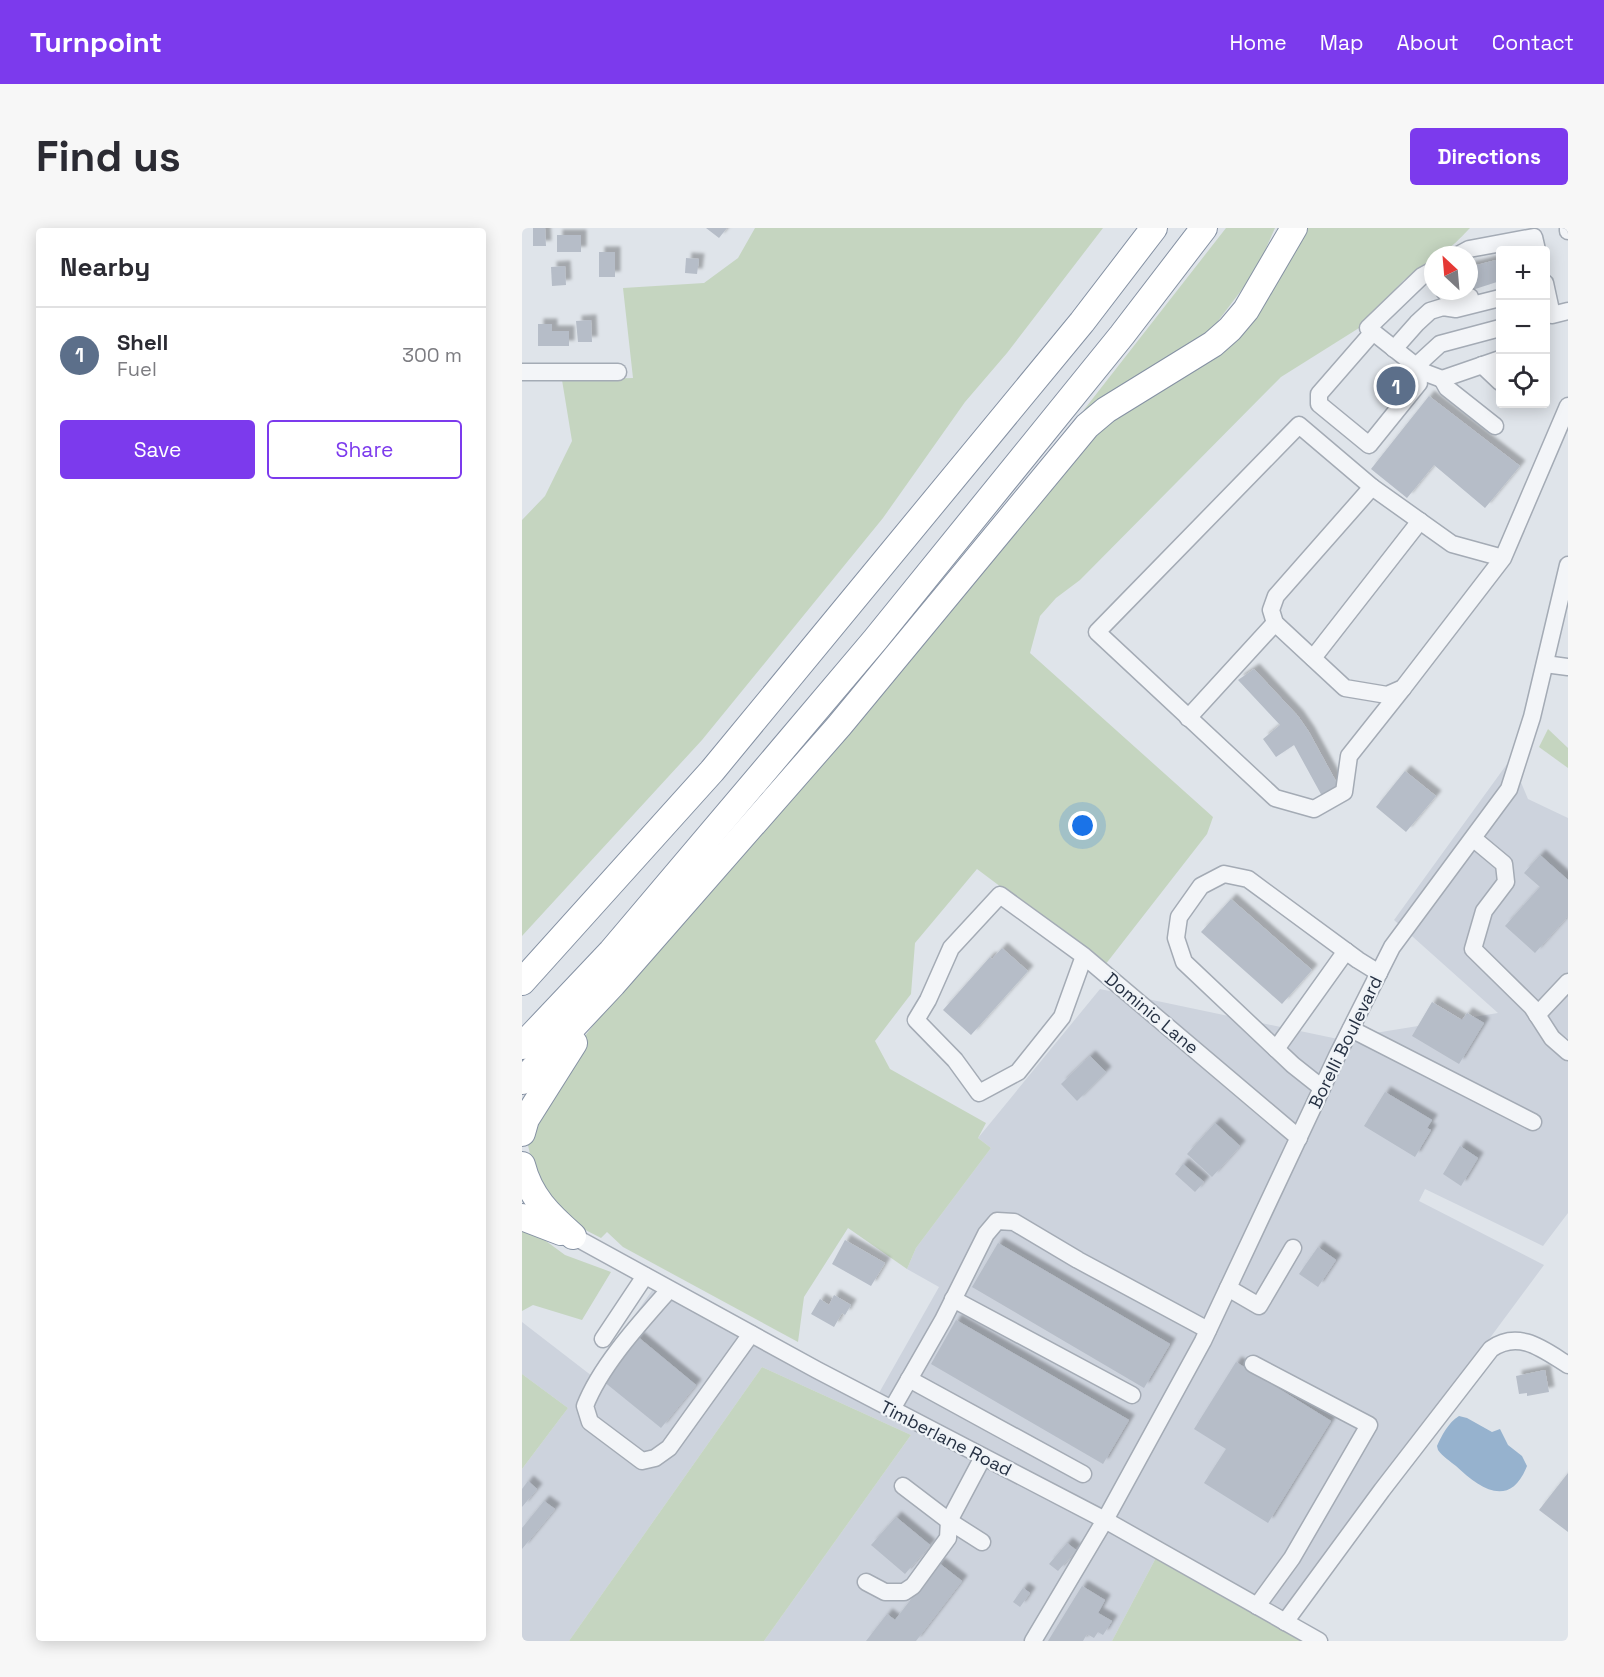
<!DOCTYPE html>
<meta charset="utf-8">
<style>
:root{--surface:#fff;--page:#f7f7f7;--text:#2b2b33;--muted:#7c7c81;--line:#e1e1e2;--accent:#7c3aed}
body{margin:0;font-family:"Space Grotesk",sans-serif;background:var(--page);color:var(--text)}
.controls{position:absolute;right:18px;top:18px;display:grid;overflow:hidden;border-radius:6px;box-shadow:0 3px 15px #0003}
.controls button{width:54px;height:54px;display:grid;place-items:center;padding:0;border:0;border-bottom:2px solid var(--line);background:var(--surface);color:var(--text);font:30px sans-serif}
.compass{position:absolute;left:902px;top:18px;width:54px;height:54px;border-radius:50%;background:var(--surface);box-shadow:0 3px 15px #0003;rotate:334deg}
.you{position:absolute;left:561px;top:598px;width:21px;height:21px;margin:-15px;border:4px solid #fff;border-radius:50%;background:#1a73e8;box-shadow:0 0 0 9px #1a73e833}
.badge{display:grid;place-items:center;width:39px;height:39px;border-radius:50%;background:var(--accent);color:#fff;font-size:20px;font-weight:700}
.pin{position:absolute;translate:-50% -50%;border:3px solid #fff;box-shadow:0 2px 6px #0006}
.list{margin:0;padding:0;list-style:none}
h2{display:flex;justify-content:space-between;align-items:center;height:78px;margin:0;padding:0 24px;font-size:26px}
h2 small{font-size:20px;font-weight:400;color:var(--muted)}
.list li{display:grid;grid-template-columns:39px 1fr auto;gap:18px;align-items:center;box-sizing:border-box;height:96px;padding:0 24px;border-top:2px solid var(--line)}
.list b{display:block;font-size:22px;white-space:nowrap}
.list p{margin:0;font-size:20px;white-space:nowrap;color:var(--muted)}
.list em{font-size:20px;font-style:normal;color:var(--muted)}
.actions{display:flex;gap:12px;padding:18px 24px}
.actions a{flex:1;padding:14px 0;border:2px solid var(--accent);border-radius:6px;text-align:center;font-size:21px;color:var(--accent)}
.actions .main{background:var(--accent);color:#fff}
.icon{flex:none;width:33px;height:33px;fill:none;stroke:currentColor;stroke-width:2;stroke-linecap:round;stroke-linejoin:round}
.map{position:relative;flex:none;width:1046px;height:1413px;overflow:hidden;border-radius:6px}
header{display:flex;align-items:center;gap:36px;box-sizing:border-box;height:84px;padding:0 30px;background:var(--accent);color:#fff}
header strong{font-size:28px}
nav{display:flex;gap:33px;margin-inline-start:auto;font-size:21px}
.intro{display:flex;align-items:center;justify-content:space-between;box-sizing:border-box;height:144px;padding:0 36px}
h1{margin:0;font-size:42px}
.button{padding:15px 27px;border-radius:6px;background:var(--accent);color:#fff;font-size:21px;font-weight:700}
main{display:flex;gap:36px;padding:0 36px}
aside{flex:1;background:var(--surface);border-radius:6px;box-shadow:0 3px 15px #0003}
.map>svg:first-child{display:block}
</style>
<header>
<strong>Turnpoint</strong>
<nav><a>Home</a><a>Map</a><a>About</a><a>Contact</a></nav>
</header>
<div class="intro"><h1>Find us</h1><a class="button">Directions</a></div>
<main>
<aside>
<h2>Nearby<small></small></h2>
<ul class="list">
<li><span class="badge" style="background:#5c6f8a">1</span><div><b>Shell</b><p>Fuel</p></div><em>300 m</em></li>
</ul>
<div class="actions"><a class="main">Save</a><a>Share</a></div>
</aside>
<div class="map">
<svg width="1046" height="1413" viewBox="0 0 1046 1413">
<defs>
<filter id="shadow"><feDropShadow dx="5.5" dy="-5.5" stdDeviation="1.5" flood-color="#0004"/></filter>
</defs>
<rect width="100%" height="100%" fill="#dfe4ea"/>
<path fill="#cdd3dd" d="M985 536 995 545 1006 571 1046 590V985L1021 1018 903 961 897 973 1022 1037 760 1391 637 1324 590 1413H242L389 1207 240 1139 47 1413H0V1241L46 1180 0 1146V1094L70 1148 136 1054 353 1172 417 1059 385 1041 394 1020 469 920 456 910 578 761 816 811 976 785 872 692Z"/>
<g fill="#c5d5c0">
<path d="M233 0H581L485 125 443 174 361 290 180 512 0 708V292L23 268 50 213 40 152 111 150 101 60 182 55 216 30Z"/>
<path d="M704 0H753L734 43 693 97V100L561 183Z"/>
<path d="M783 0H948C939 9 925 26 911 27V31L882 52 837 100 759 149 558 352 534 370 518 388 508 425 691 589 685 606 583 737 455 641 393 715 389 766 353 813 368 841 464 895 456 910 469 920 394 1020 385 1041 326 1000 282 1069 276 1114 101 1019 85 1004 79 1010 42 991 16 964 6 917 11 892 50 825 115 740 557 219 590 193 708 116Z"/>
<path d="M1026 501 1046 520V540L1017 519Z"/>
<path d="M0 1001 9 1002 43 1027 89 1044 60 1092 11 1077 0 1083Z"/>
<path d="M240 1139 389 1207 242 1413H47Z"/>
<path d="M0 1146 46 1180 0 1241Z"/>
<path d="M637 1324 801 1413H590Z"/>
</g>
<path fill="#96b2ce" d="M937 1188 945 1190 970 1204 978 1201 986 1217 1000 1228 1005 1238C988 1281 958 1261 934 1238 928 1233 921 1229 916 1222L915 1218C920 1207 926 1195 937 1188Z"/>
<g fill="#b6bdc8" filter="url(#shadow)">
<path d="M11 0H23L24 18H11Z"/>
<path d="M184 0H205L197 10Z"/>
<rect x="35" y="7" width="24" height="17"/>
<rect x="77" y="24" width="16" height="25"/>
<path d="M164 30 177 31 175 46 163 45Z"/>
<path d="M978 31V53L947 63V39Z"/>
<path d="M43 38 44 57 30 58 29 39Z"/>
<path d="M69 92 70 114H56L54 93Z"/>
<path d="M16 96H30V103H47V118H16Z"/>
<path d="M877 142 890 154 873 175 860 166Z"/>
<path d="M907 168 998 238 963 280 912 237 885 270 849 241Z"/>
<path d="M732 441 776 488 787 504 816 557 800 568 772 517 754 529 741 511 758 497 716 452Z"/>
<path d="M883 543 914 568 884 604 854 579Z"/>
<path d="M1018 627 1046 652V688L1013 725 983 698 1018 659 1002 645Z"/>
<path d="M709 671 790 742 760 776 679 704Z"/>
<path d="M480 720 506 743 449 807 421 782 468 729 470 731Z"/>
<path d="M910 774 940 792 945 785 962 795 937 836 890 808Z"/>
<path d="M568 828 584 844 555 873 539 856Z"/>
<path d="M863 864 910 892 905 900 909 902 893 929 842 898Z"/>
<path d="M693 895 718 918 690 949 665 926Z"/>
<path d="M938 918 956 930 939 958 921 946Z"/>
<path d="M661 936 682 954 673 964 653 946Z"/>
<path d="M323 1012 363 1035 349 1058 310 1036Z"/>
<path d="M476 1015 648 1116 622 1160 450 1059Z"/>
<path d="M796 1019 814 1032 796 1059 777 1046Z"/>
<path d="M312 1067 329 1077 323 1087 320 1085 312 1099 289 1086 298 1071 307 1077Z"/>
<path d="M434 1092 607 1192 581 1236 409 1136Z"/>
<path d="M116 1109 174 1157 139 1200 81 1153Z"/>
<path d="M714 1134 809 1193 746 1295 682 1255 704 1221 672 1201Z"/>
<path d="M1023 1142 1027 1164 1005 1168V1165L997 1166 994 1148Z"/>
<path d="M1046 1245V1304L1017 1282Z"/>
<path d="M6 1253 15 1261 0 1279V1261Z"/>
<path d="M22 1273 33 1281 0 1321V1300Z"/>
<path d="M374 1289 408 1317 383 1346 349 1317Z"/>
<path d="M545 1315 554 1322 536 1343 527 1336Z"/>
<path d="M417 1335 440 1353 394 1413H344L365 1386 373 1392Z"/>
<path d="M560 1358 583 1372 576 1385 590 1393 581 1407 576 1404 572 1410 565 1406 561 1413H526Z"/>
<path d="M501 1360 508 1365 498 1379 491 1374Z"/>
</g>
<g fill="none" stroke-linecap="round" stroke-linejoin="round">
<defs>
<g id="minor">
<path d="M1046 0V3"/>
<path d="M936 27 947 21 1012 9 1015 22"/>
<path d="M911 42 900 48 846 100 894 138 918 116 978 100"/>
<path d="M1023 55 1030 87 1046 83"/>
<path d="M922 63C929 72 937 72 948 69"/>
<path d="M851 104 797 166V176L847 217 897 155 894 138"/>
<path d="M872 121 895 95 908 83 921 79 934 81 978 70"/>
<path d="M960 137 978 154"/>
<path d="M894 138 904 145 920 151 978 131"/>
<path d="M0 144H96"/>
<path d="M920 151 925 160 973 198"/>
<path d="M850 259 777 197 575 404 753 570 792 581 822 564 827 528 881 460"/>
<path d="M981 330 930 316 850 259 754 368 749 382 753 395 823 460 865 467 881 460 981 330 1046 178"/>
<path d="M791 430 898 293"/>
<path d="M1023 436 1046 439"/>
<path d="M666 490 753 395"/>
<path d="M952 611 982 636 984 654 962 683 951 721 1010 779 1030 810 1046 824"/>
<path d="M562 728 540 789 496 844 457 865 433 832 394 792 406 772 429 720 478 667 562 728 777 910"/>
<path d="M1015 787 1046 754"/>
<path d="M829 801 1011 894"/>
<path d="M754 821 824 723"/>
<path d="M800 860 771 837 662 734 654 710 657 689 679 658 702 646 726 651 836 732 857 745"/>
<path d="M51 1008 295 1142 583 1292 797 1413"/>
<path d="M706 1060 737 1078 771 1020"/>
<path d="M147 1062C118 1095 79 1137 63 1178L68 1194 120 1233 133 1230 147 1220 229 1106"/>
<path d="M431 1071 610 1167"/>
<path d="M81 1111 123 1048"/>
<path d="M731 1136 847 1197 770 1330 735 1378"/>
<path d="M387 1151 561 1246"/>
<path d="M370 1181 421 1092 464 1006 475 993 492 994 556 1032 686 1102"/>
<path d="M381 1258 427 1293 460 1314"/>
<path d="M344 1354 363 1364H382L391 1358 426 1310 427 1293 461 1229"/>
<path d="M763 1394 860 1262 969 1121C997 1101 1022 1122 1046 1137"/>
<path d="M511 1413 583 1292 681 1113 816 826 870 719 987 561 1010 489 1046 337"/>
</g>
<g id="highway">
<path d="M0 754 190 543 560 94 632 0"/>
<path d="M0 818 89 724 353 412 600 107 682 0"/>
<path d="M0 853 91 756 317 498 565 198 584 182 691 116 708 101 724 82 772 0"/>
<path d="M0 905 4 891 52 815"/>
<path d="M0 937C8 969 27 987 51 1008"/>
<path d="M0 989 39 1004"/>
</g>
</defs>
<use href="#minor" stroke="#a4abb5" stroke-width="19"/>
<use href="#highway" stroke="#8591a3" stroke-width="28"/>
<use href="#minor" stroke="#f3f5f8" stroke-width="16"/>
<use href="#highway" stroke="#fff" stroke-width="26"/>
</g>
<g text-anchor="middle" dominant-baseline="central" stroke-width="4.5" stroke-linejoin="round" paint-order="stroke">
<g font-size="18" fill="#263143" stroke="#eff3f7">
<text transform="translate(630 785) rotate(40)">Dominic Lane</text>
<text transform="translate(823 814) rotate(-64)">Borelli Boulevard</text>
<text transform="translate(424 1210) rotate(27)">Timberlane Road</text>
</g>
</g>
</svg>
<div class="controls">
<button>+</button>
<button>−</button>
<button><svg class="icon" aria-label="locate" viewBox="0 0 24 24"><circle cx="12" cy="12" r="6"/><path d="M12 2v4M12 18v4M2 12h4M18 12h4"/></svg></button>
</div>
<svg class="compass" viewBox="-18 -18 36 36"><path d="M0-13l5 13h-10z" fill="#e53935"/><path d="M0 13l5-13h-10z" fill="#7c7c81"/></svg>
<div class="you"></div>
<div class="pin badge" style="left:874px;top:158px;background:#5c6f8a">1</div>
</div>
</main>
